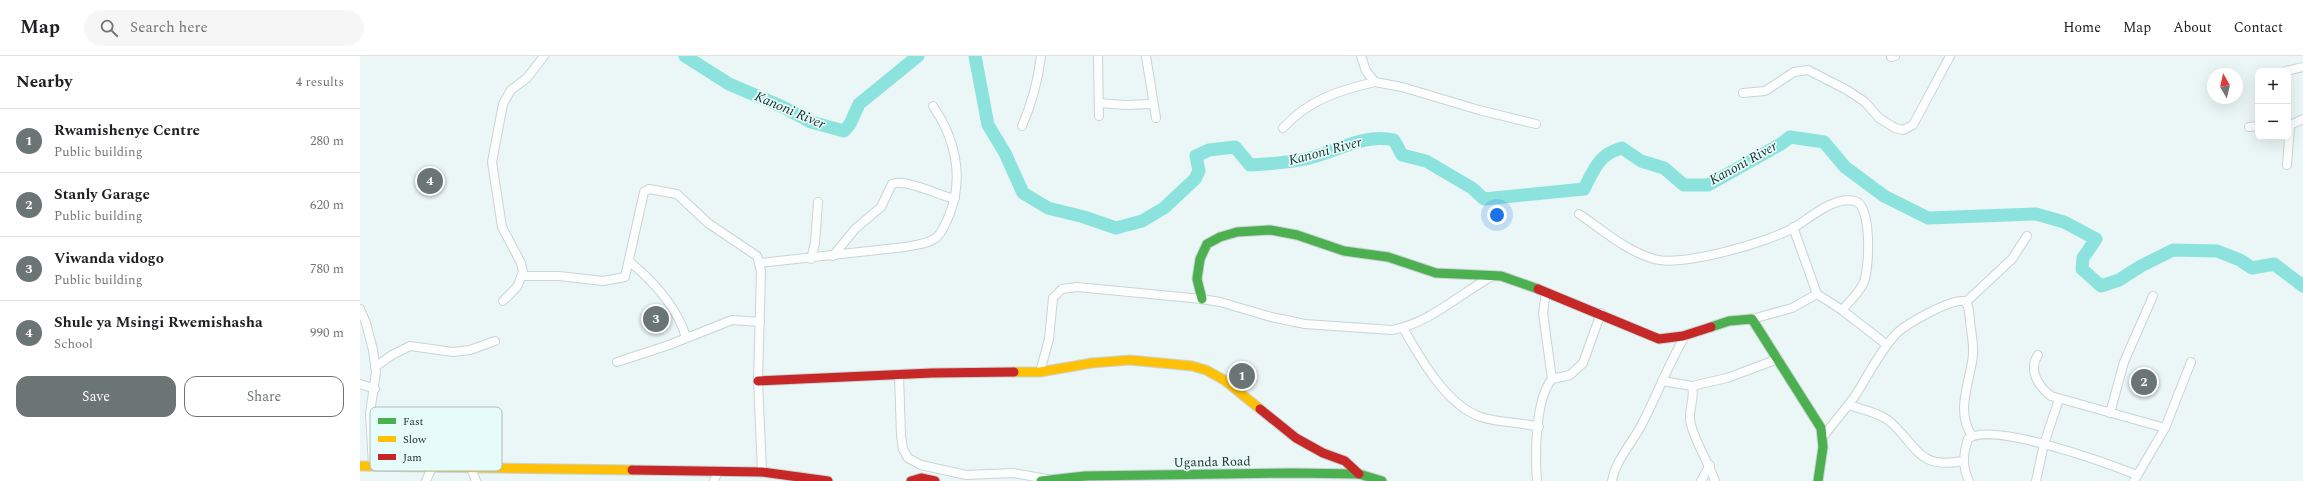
<!DOCTYPE html>
<meta charset="utf-8">
<style>
:root{--surface:#fff;--page:#f6f6f6;--text:#202124;--muted:#757577;--line:#e0e0e0;--accent:#6b7574}
body{margin:0;font-family:Spectral,serif;background:var(--page);color:var(--text)}
.controls{position:absolute;right:12px;top:12px;display:grid;overflow:hidden;border-radius:8px;box-shadow:0 4px 16px #0002}
.controls button{width:36px;height:36px;display:grid;place-items:center;padding:0;border:0;border-bottom:1px solid var(--line);background:var(--surface);color:var(--text);font:20px sans-serif}
.compass{position:absolute;left:1847px;top:12px;width:36px;height:36px;border-radius:50%;background:var(--surface);box-shadow:0 4px 16px #0002;rotate:352deg}
.you{position:absolute;left:1137px;top:159px;width:14px;height:14px;margin:-10px;border:3px solid #fff;border-radius:50%;background:#1a73e8;box-shadow:0 0 0 6px #1a73e833}
.badge{display:grid;place-items:center;width:26px;height:26px;border-radius:50%;background:var(--accent);color:#fff;font-size:13px;font-weight:700}
.pin{position:absolute;translate:-50% -50%;border:2px solid #fff;box-shadow:0 1px 4px #0006}
.list{margin:0;padding:0;list-style:none}
h2{display:flex;justify-content:space-between;align-items:center;height:52px;margin:0;padding:0 16px;font-size:17px}
h2 small{font-size:13px;font-weight:400;color:var(--muted)}
.list li{display:grid;grid-template-columns:26px 1fr auto;gap:12px;align-items:center;box-sizing:border-box;height:64px;padding:0 16px;border-top:1px solid var(--line)}
.list b{display:block;font-size:15px;white-space:nowrap}
.list p{margin:0;font-size:13px;white-space:nowrap;color:var(--muted)}
.list em{font-size:13px;font-style:normal;color:var(--muted)}
.actions{display:flex;gap:8px;padding:12px 16px}
.actions a{flex:1;padding:9px 0;border:1px solid var(--accent);border-radius:12px;text-align:center;font-size:14px;color:var(--accent)}
.actions .main{background:var(--accent);color:#fff}
.icon{flex:none;width:22px;height:22px;fill:none;stroke:currentColor;stroke-width:2;stroke-linecap:round;stroke-linejoin:round}
.map{position:relative;flex:none;width:1943px;height:425px;overflow:hidden}
header{display:flex;align-items:center;gap:24px;box-sizing:border-box;height:56px;padding:0 20px;background:var(--surface);border-bottom:1px solid var(--line)}
header strong{font-size:19px}
nav{display:flex;gap:22px;margin-inline-start:auto;font-size:14px}
.search{width:280px;height:36px;background:var(--page);display:flex;align-items:center;gap:10px;box-sizing:border-box;padding:0 14px;border-radius:22px;color:var(--muted);font-size:15px}
main{display:flex}
aside{flex:1;background:var(--surface)}
.map>svg:first-child{display:block}
</style>
<header>
<strong>Map</strong>
<div class="search"><svg class="icon" aria-label="search" viewBox="0 0 24 24"><circle cx="10" cy="10" r="6"/><path d="M15 15l6 6"/></svg>Search here</div>
<nav><a>Home</a><a>Map</a><a>About</a><a>Contact</a></nav>
</header>
<main>
<aside>
<h2>Nearby<small>4 results</small></h2>
<ul class="list">
<li><span class="badge">1</span><div><b>Rwamishenye Centre</b><p>Public building</p></div><em>280 m</em></li>
<li><span class="badge">2</span><div><b>Stanly Garage</b><p>Public building</p></div><em>620 m</em></li>
<li><span class="badge">3</span><div><b>Viwanda vidogo</b><p>Public building</p></div><em>780 m</em></li>
<li><span class="badge">4</span><div><b>Shule ya Msingi Rwemishasha</b><p>School</p></div><em>990 m</em></li>
</ul>
<div class="actions"><a class="main">Save</a><a>Share</a></div>
</aside>
<div class="map">
<svg width="1943" height="425" viewBox="0 0 1943 425">
<rect width="100%" height="100%" fill="#eaf7f6"/>
<g fill="none" stroke-linecap="round" stroke-linejoin="round">
<g stroke="#8ce3de" stroke-width="13">
<path d="M325 0 369 28 423 51 451 66 484 75 490 68 499 48 558 0"/>
<path d="M615 0 628 69 645 97 663 137 688 152 724 161 756 172 782 165 804 152 835 123 839 115 836 100 849 94 875 91 890 109C909 108 927 107 945 103 976 97 1001 77 1034 84L1042 99 1066 105 1112 132 1124 143 1224 133C1234 113 1239 98 1262 92L1281 105 1304 112 1324 129H1348L1421 88 1430 81 1464 86 1485 111 1524 140 1568 162 1676 158 1704 166 1736 183 1723 202 1722 213 1741 230 1759 224 1781 210 1813 194 1857 195 1880 204 1892 212 1914 208 1943 230"/>
</g>
<defs>
<g id="street">
<path d="M738 0 739 60"/>
<path d="M786 0 796 62"/>
<path d="M1001 0 1006 15 1015 26 1042 31 1119 54 1176 68"/>
<path d="M1531 1 1535 0"/>
<path d="M1926 15 1943 11"/>
<path d="M1383 37 1405 35 1434 16 1448 14 1487 34 1505 46 1519 62 1535 72 1543 74 1553 69 1590 0"/>
<path d="M739 47 765 49 793 48"/>
<path d="M662 70C672 47 678 25 681 0"/>
<path d="M1928 70 1943 63"/>
<path d="M1889 71 1898 70"/>
<path d="M923 72C948 44 980 34 1015 26"/>
<path d="M1927 109 1930 70"/>
<path d="M1219 158C1243 174 1266 195 1294 203 1323 211 1409 186 1435 171 1451 161 1474 140 1495 145 1512 149 1510 215 1503 228 1498 238 1489 246 1482 254"/>
<path d="M1433 171 1457 238 1482 254 1527 289"/>
<path d="M473 200 495 173 521 151 532 128C545 122 580 140 595 143"/>
<path d="M451 203 455 187 458 146"/>
<path d="M270 206C294 226 317 251 326 281"/>
<path d="M400 207 545 191C555 189 569 188 577 181 583 175 587 165 590 157 604 120 595 82 573 50"/>
<path d="M163 220H199L243 225 265 221 284 136 289 133 317 138 348 167 397 200 401 215 398 325 402 416"/>
<path d="M1186 236 1183 257 1192 323"/>
<path d="M143 245 157 231 163 216 161 207 142 171 132 106 143 48 151 34 167 22 184 0"/>
<path d="M1606 246 1652 203 1667 180"/>
<path d="M0 253 6 267 13 294 16 316 10 357 13 410"/>
<path d="M1392 263 1432 252 1457 238"/>
<path d="M1043 272C1060 302 1087 350 1121 361 1140 367 1160 366 1179 371"/>
<path d="M1678 299C1668 314 1678 330 1691 340L1805 372"/>
<path d="M257 306 309 289 372 264 400 266"/>
<path d="M15 311 32 299 50 290 93 296 110 294 135 285"/>
<path d="M680 316 689 283 693 242 702 233 717 231 842 243 860 246 911 261 945 268 1032 274C1070 267 1098 239 1131 221"/>
<path d="M539 319 541 380 543 393 548 402 561 409 606 419 653 417 687 423"/>
<path d="M1302 325 1332 330C1335 341 1329 353 1330 364 1333 383 1348 405 1355 425"/>
<path d="M0 328 15 333"/>
<path d="M1332 330 1367 322 1418 303"/>
<path d="M1488 349C1501 353 1517 356 1528 364 1558 389 1556 414 1603 405"/>
<path d="M1750 357 1764 306 1793 240"/>
<path d="M1463 381C1473 367 1485 354 1495 340 1508 320 1519 296 1536 278 1546 268 1590 243 1604 245 1610 249 1609 258 1610 265 1611 276 1614 288 1613 299 1610 327 1595 354 1612 380"/>
<path d="M111 412 116 425"/>
<path d="M66 425 72 411"/>
<path d="M354 425 358 415"/>
<path d="M1177 425C1175 399 1175 343 1192 323L1210 319 1223 307 1241 257"/>
<path d="M1252 425C1255 405 1273 386 1282 368 1297 339 1308 309 1325 280"/>
<path d="M1341 425 1350 409"/>
<path d="M1609 425C1602 411 1603 398 1608 383 1630 364 1749 408 1777 419"/>
<path d="M1676 425 1684 388 1699 343"/>
<path d="M1774 425 1805 372 1831 306"/>
</g>
<g id="fast">
<path d="M842 243 837 223 840 203 847 188 860 181 877 176 910 174 937 179 984 195 1028 201 1076 217 1141 220 1178 233"/>
<path d="M1351 271 1369 265 1392 263 1461 372 1463 391 1458 425"/>
<path d="M681 425 725 420 933 417 999 418 1022 425"/>
</g>
<g id="slow">
<path d="M654 316H680L732 307 770 304 832 310 846 314 864 324 900 353"/>
<path d="M0 410 272 414"/>
</g>
<g id="jam">
<path d="M1178 233 1299 283 1323 280 1351 271"/>
<path d="M398 325 572 317 654 316"/>
<path d="M900 353 936 382 963 397 985 405 999 418"/>
<path d="M272 414 402 416 468 425"/>
<path d="M551 425 561 422 575 425"/>
</g>
</defs>
<use href="#street" stroke="#cad4d3" stroke-width="10"/>
<use href="#fast" stroke="#cad4d3" stroke-width="11"/>
<use href="#slow" stroke="#cad4d3" stroke-width="11"/>
<use href="#jam" stroke="#cad4d3" stroke-width="11"/>
<use href="#street" stroke="#fcfefe" stroke-width="8"/>
<use href="#fast" stroke="#4caf50" stroke-width="9"/>
<use href="#slow" stroke="#ffc107" stroke-width="9"/>
<use href="#jam" stroke="#c62828" stroke-width="9"/>
</g>
<g text-anchor="middle" dominant-baseline="central" stroke-width="3.5" stroke-linejoin="round" paint-order="stroke">
<g font-size="13" fill="#262f2e" stroke="#e5fcfa">
<text transform="translate(852 406) rotate(-1)">Uganda Road</text>
</g>
<g font-size="14" font-style="italic" fill="#1b302f" stroke="#e5fcfa">
<text transform="translate(430 54) rotate(23)">Kanoni River</text>
<text transform="translate(965 95) rotate(-15)">Kanoni River</text>
<text transform="translate(1383 107) rotate(-29)">Kanoni River</text>
</g>
</g>
<rect x="10" y="351" width="132" height="64" rx="6" fill="#e5fcfa" stroke="#acbebd" stroke-width="1"/>
<rect x="18" y="362" width="18" height="6" fill="#4caf50"/>
<rect x="18" y="380" width="18" height="6" fill="#ffc107"/>
<rect x="18" y="398" width="18" height="6" fill="#c62828"/>
<g font-size="11" fill="#262f2e">
<text x="43" y="369">Fast</text>
<text x="43" y="387">Slow</text>
<text x="43" y="405">Jam</text>
</g>
</svg>
<div class="controls">
<button>+</button>
<button>−</button>
</div>
<svg class="compass" viewBox="-18 -18 36 36"><path d="M0-13l5 13h-10z" fill="#e53935"/><path d="M0 13l5-13h-10z" fill="#757577"/></svg>
<div class="you"></div>
<div class="pin badge" style="left:882px;top:320px">1</div>
<div class="pin badge" style="left:1784px;top:326px">2</div>
<div class="pin badge" style="left:296px;top:263px">3</div>
<div class="pin badge" style="left:70px;top:125px">4</div>
</div>
</main>
